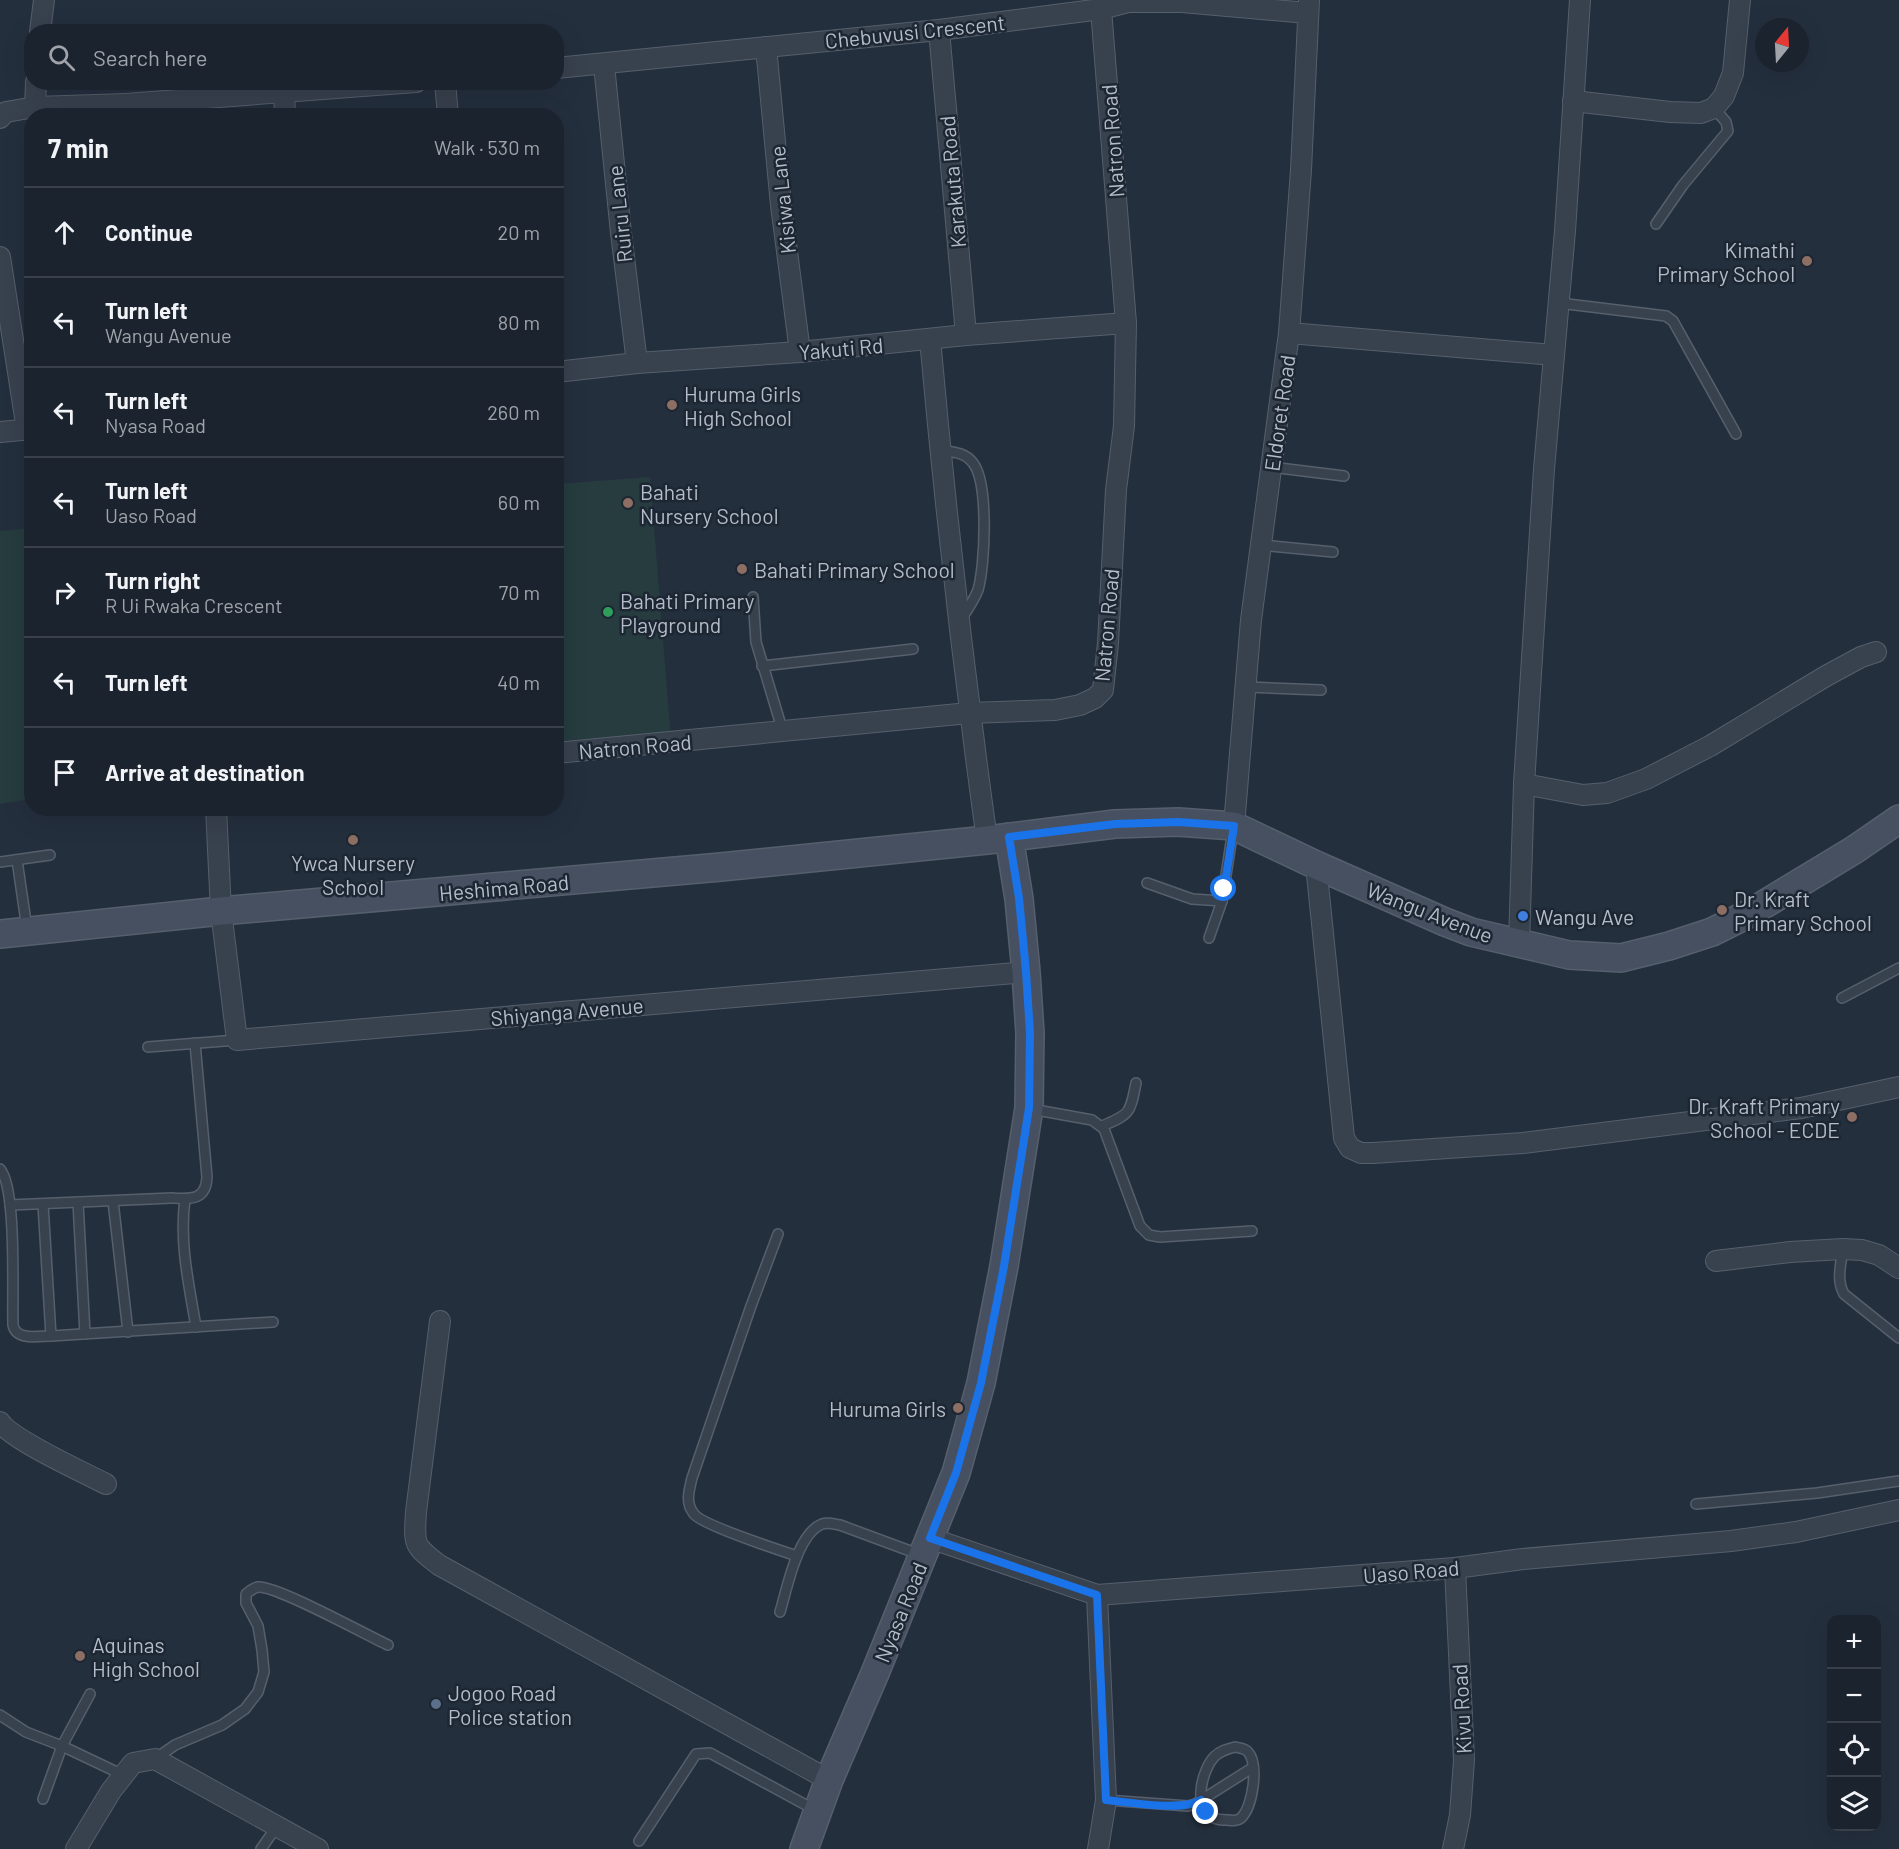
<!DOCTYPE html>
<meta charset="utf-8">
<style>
:root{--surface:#1b232e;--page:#282f3a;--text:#f1f3f6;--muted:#a0a4aa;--line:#39404a}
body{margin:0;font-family:Barlow,sans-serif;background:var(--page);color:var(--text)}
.controls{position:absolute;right:18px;bottom:18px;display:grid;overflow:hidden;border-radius:12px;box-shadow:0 6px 24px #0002}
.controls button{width:54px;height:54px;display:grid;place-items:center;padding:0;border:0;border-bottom:2px solid var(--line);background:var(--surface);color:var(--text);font:30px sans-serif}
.compass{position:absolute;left:1755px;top:18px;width:54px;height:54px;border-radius:50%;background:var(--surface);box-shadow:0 6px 24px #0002;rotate:18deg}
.stop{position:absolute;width:18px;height:18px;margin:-14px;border:4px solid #1a73e8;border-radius:50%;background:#fff}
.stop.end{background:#1a73e8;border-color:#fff;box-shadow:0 2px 6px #0008}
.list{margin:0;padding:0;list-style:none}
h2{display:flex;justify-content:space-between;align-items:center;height:78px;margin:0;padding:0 24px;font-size:26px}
h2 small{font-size:20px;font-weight:400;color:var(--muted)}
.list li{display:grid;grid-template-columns:39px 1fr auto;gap:18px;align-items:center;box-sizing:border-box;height:90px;padding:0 24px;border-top:2px solid var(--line)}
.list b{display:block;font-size:22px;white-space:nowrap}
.list p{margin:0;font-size:20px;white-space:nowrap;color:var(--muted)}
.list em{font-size:20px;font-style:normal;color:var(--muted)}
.icon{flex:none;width:33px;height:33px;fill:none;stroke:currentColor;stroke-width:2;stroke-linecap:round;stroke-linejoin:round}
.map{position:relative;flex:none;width:1899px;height:1849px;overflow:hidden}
.search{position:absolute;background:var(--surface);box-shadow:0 6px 24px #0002;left:24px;top:24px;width:540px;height:66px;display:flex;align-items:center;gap:15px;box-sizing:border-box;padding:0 21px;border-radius:24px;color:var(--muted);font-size:22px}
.panel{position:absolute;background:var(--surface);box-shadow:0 6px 24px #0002;left:24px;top:108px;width:540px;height:708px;border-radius:24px}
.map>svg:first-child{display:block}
</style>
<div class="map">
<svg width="1899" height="1849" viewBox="0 0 1899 1849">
<rect width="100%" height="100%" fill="#242f3e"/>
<g fill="#263c3f">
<path d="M650 477 671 740 557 750V484Z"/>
<path d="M31 528V799L0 804V531Z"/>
</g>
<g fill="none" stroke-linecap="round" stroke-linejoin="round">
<defs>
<g id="lane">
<path d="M1656 224 1683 185 1728 131 1726 122 1714 108"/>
<path d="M1559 303 1666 316 1673 321 1736 434"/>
<path d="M940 450C952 452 965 452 973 463 989 483 985 566 978 590 974 600 968 609 962 618"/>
<path d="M1271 467 1344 476"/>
<path d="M1261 545 1333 552"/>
<path d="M753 597 756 642 783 732"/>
<path d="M762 666 913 649"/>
<path d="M1246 687 1321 690"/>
<path d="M17 860 27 929"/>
<path d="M0 862 50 855"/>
<path d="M1147 883 1192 899 1222 901"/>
<path d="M1209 938 1222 901 1233 830"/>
<path d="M1842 998 1899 968"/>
<path d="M148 1047 237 1040"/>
<path d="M1031 1109 1092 1120 1104 1129 1140 1226 1149 1235 1160 1237 1252 1231"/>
<path d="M1102 1126C1131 1114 1130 1113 1136 1083"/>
<path d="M0 1169C17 1188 12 1295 13 1325 16 1341 38 1336 51 1336L273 1322"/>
<path d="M185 1199C179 1242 189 1285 196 1327"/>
<path d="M113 1201 128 1332"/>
<path d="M78 1202 85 1334"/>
<path d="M43 1204 51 1336"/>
<path d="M10 1205 172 1198C190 1199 206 1201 207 1177L195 1043"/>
<path d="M778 1234 751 1306 692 1478C689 1491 685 1503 694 1514 702 1525 779 1550 797 1556"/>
<path d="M1843 1249C1841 1264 1836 1280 1844 1294L1899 1338"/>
<path d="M1696 1504 1817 1493 1899 1481"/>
<path d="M780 1612C787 1589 797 1534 822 1524 828 1522 834 1524 840 1525L921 1555"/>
<path d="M0 1715 26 1732 62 1746 123 1775"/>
<path d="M1235 1747C1239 1748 1245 1748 1248 1752 1259 1764 1253 1807 1241 1818 1237 1821 1233 1821 1228 1820 1222 1820 1216 1820 1210 1816 1193 1804 1203 1769 1214 1757 1220 1751 1227 1749 1235 1747Z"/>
<path d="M155 1759 175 1745 222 1725 245 1709 258 1692 264 1672 262 1650 258 1626 246 1603V1594C250 1591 253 1588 258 1587 276 1585 366 1635 388 1645"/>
<path d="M43 1799 62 1746 90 1694"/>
<path d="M1106 1800 1188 1806 1195 1804 1252 1768"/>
<path d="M639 1841 696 1754 710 1753 815 1810"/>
<path d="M261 1849 277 1826"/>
</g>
<g id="street">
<path d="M939 30 966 335"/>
<path d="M40 32 44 0"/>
<path d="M766 47 781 205 800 352"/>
<path d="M604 65 621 233 637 363"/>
<path d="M556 68 939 30 1101 9 1128 2H1182L1308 13"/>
<path d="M445 82 448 116"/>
<path d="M284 93 285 116"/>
<path d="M1573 101 1670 112 1701 113 1714 108 1724 96 1733 73 1740 0"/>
<path d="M35 107 36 82"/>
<path d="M127 116 126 104 416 82"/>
<path d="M0 118 6 112 35 107 126 104"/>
<path d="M0 257 27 430"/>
<path d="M1289 333 1554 355"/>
<path d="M930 339C945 507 964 674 987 840"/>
<path d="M556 372 637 363 800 352 966 335 1126 323"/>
<path d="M0 432 32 429"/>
<path d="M556 753 969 713 1055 710 1080 705 1095 698 1103 690 1108 643 1116 490 1124 426 1126 323 1101 9"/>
<path d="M1524 784 1583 795 1607 793 1646 779 1710 746 1826 676 1861 657 1876 652"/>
<path d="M216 808 221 911 237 1040 1026 972"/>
<path d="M1234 826 1251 620 1289 333 1301 170 1309 0"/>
<path d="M1316 865 1344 1138 1350 1148 1361 1153H1373L1523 1143 1801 1108 1899 1087"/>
<path d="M1519 944 1524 784 1544 469 1565 231 1580 0"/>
<path d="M1716 1261 1790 1252 1843 1249 1862 1250 1879 1255 1899 1268"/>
<path d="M440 1321 416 1512C414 1545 413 1545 439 1565L829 1780"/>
<path d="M0 1422C12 1440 83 1472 106 1484"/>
<path d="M930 1538 1097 1595 1455 1568 1523 1559 1731 1541 1796 1532 1899 1510"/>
<path d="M1097 1595 1106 1800 1098 1849"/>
<path d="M76 1849 111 1791 133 1763 155 1759 318 1849"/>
<path d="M1453 1849 1460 1815 1464 1760 1455 1568"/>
</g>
<g id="secondary">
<path d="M0 934 221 911 721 867 987 840 1115 824 1178 822 1234 826 1316 865 1445 922 1471 932 1569 955 1621 958 1669 946 1712 932 1750 913 1854 850 1899 819"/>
<path d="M804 1849 829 1780 875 1673 956 1473 981 1383 1004 1266 1029 1108 1030 1033 1026 972 1019 899 1009 837"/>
</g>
</defs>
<use href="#lane" stroke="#565f6c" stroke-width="12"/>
<use href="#street" stroke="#565f6c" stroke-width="22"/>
<use href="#secondary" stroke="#565f6c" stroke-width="30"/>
<use href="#lane" stroke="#38414e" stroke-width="9"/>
<use href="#street" stroke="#38414e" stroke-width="20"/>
<use href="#secondary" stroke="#465061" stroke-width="27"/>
</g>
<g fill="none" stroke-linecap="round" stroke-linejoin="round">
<path stroke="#1a73e8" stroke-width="8" d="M1206 1812 1201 1800C1182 1812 1129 1802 1106 1800L1097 1595 930 1538 956 1473 981 1383 1004 1266 1029 1108 1030 1033 1026 972 1019 898 1009 837 1115 824 1178 822 1234 826 1224 889"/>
</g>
<g fill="#8d6e63" stroke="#1d2633" stroke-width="2">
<circle cx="1807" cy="261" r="6"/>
<circle cx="672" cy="405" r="6"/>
<circle cx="628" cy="503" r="6"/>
<circle cx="742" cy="569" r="6"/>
<circle cx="353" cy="840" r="6"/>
<circle cx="1722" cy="910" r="6"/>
<circle cx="1852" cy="1117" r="6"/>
<circle cx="958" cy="1408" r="6"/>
<circle cx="80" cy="1656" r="6"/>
</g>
<circle fill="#2e9e5b" stroke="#1d2633" stroke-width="2" cx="608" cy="612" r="6"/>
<circle fill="#3f7fe0" stroke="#1d2633" stroke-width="2" cx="1523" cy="916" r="6"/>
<circle fill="#5c6f8a" stroke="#1d2633" stroke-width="2" cx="436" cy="1704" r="6"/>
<g text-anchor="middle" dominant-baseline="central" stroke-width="5" stroke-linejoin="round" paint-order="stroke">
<g font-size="21" fill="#b4bcc9" stroke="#1d2633">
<text transform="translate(915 31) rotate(-6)">Chebuvusi Crescent</text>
<text transform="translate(1112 141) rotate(-94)">Natron Road</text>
<text transform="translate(952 182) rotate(-95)">Karakuta Road</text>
<text transform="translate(782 200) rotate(-96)">Kisiwa Lane</text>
<text transform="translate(619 214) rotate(-96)">Ruiru Lane</text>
<text transform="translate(841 348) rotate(-5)">Yakuti Rd</text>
<text transform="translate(1279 413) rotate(-82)">Eldoret Road</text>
<text transform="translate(1106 625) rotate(-85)">Natron Road</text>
<text transform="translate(635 746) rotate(-5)">Natron Road</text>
<text transform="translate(504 887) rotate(-5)">Heshima Road</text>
<text transform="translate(1430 912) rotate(21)">Wangu Avenue</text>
<text transform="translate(567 1011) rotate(-5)">Shiyanga Avenue</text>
<text transform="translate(1411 1571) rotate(-5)">Uaso Road</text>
<text transform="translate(900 1612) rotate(-68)">Nyasa Road</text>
<text transform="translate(1461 1709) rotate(-93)">Kivu Road</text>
</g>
<g font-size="21" fill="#b4bcc9" stroke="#1d2633" text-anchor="start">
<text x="1795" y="249" text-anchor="end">Kimathi<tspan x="1795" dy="24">Primary School</tspan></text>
<text x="684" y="393">Huruma Girls<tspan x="684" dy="24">High School</tspan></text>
<text x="640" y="491">Bahati<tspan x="640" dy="24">Nursery School</tspan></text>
<text x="754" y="569">Bahati Primary School</text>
<text x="620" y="600">Bahati Primary<tspan x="620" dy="24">Playground</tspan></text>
<text x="353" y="862" text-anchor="middle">Ywca Nursery<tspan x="353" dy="24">School</tspan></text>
<text x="1734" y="898">Dr. Kraft<tspan x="1734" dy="24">Primary School</tspan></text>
<text x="1535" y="916">Wangu Ave</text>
<text x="1840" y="1105" text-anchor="end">Dr. Kraft Primary<tspan x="1840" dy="24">School - ECDE</tspan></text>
<text x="946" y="1408" text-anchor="end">Huruma Girls</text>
<text x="92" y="1644">Aquinas<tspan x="92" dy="24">High School</tspan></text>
<text x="448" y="1692">Jogoo Road<tspan x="448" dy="24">Police station</tspan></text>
</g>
</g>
</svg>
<div class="controls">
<button>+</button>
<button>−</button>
<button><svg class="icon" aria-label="locate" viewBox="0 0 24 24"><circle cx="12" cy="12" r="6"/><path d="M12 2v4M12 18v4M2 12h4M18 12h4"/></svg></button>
<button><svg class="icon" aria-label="layers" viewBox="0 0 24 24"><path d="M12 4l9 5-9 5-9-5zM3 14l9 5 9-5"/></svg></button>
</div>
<svg class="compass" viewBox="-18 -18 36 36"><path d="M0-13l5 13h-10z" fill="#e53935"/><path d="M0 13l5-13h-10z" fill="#a0a4aa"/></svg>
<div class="stop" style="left:1224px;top:889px"></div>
<div class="stop end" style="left:1206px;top:1812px"></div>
<div class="search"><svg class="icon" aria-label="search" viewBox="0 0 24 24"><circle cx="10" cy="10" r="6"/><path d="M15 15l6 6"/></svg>Search here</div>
<section class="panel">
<h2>7 min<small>Walk · 530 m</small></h2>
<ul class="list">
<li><svg class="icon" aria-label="ahead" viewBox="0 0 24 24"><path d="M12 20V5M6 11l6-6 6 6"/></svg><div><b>Continue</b></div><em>20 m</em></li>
<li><svg class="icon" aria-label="left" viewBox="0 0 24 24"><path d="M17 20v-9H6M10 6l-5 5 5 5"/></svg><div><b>Turn left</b><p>Wangu Avenue</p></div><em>80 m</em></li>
<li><svg class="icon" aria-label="left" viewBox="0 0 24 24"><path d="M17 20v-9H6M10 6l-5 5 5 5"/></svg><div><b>Turn left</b><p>Nyasa Road</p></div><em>260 m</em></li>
<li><svg class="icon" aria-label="left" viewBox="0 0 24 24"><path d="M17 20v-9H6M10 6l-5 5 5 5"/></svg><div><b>Turn left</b><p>Uaso Road</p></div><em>60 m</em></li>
<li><svg class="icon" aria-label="right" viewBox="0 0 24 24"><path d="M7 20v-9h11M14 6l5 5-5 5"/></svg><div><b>Turn right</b><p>R Ui Rwaka Crescent</p></div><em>70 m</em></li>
<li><svg class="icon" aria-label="left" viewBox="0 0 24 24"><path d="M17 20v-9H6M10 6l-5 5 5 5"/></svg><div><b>Turn left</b></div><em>40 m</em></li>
<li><svg class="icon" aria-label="arrive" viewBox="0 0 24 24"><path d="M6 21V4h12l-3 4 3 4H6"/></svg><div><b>Arrive at destination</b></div></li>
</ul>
</section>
</div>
